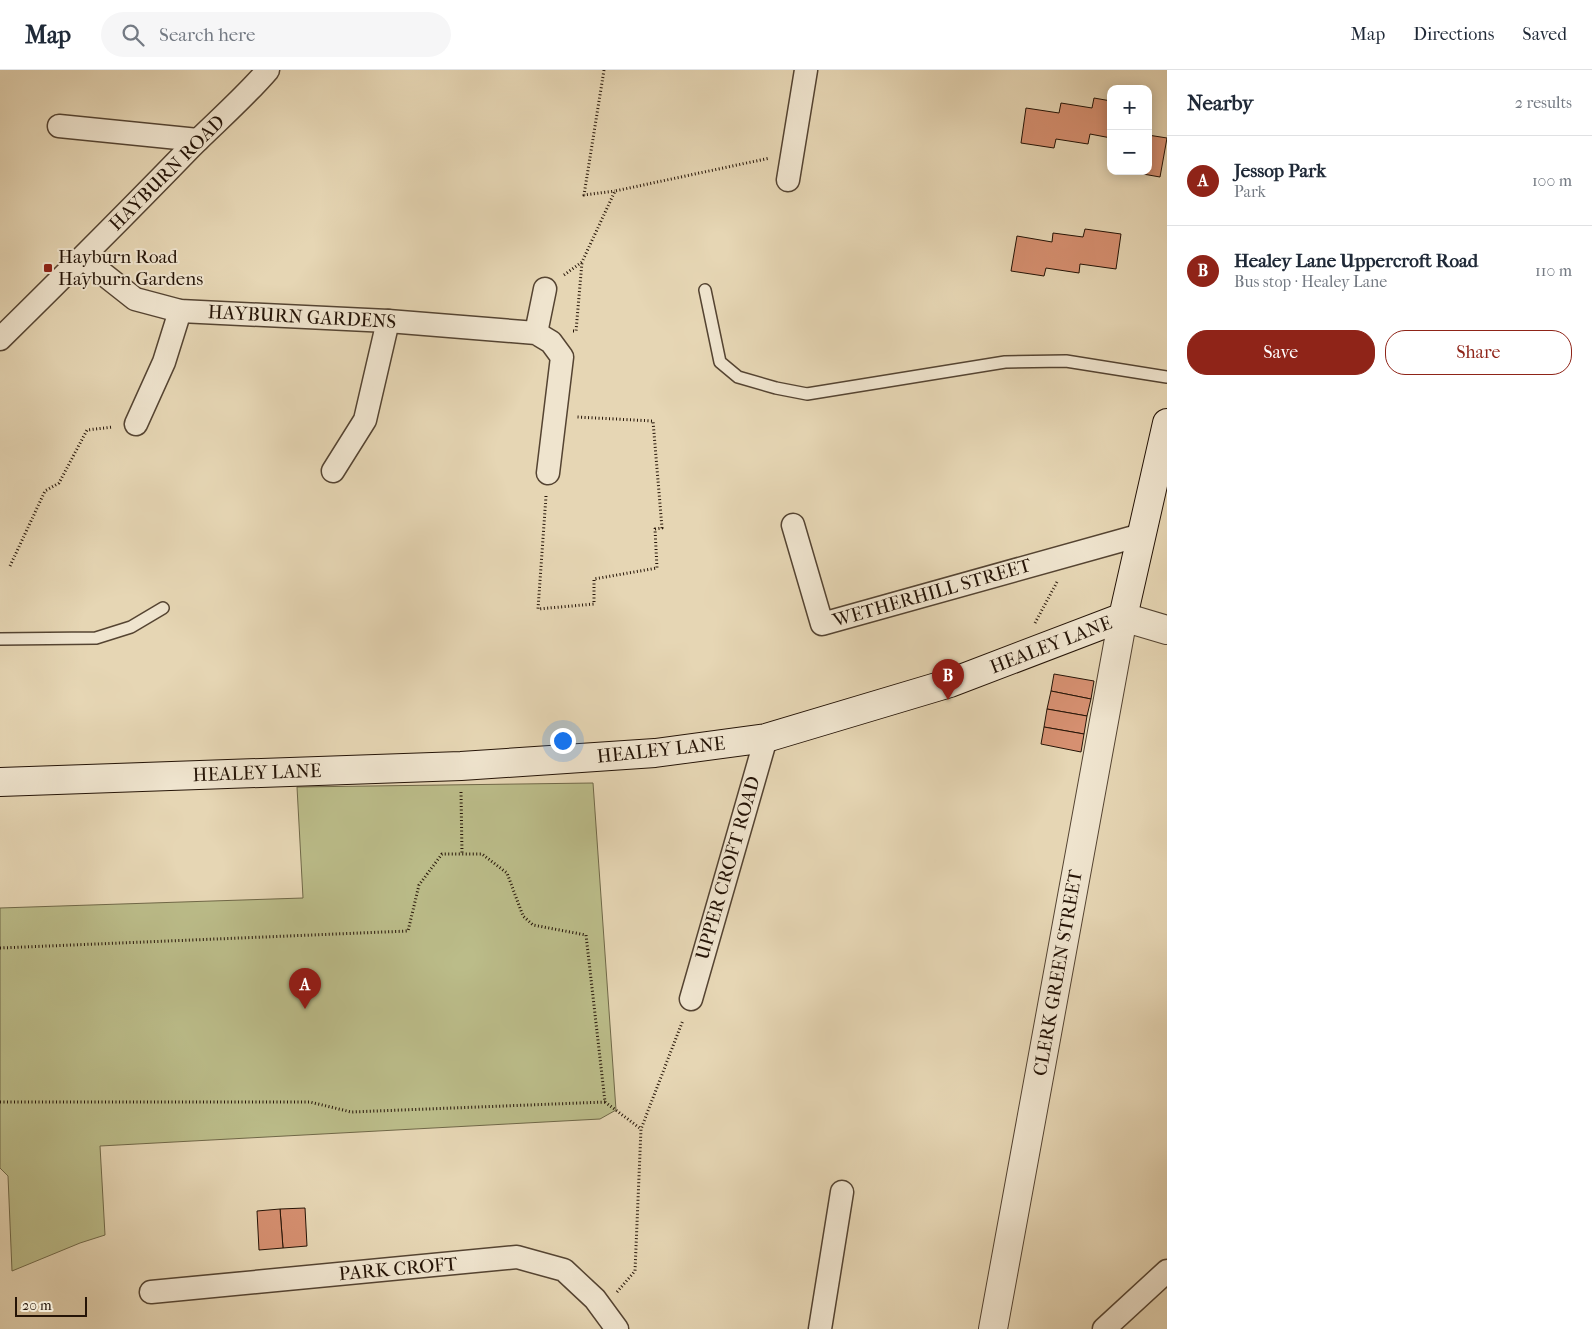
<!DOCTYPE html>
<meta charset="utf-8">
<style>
:root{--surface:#fff;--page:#f6f6f7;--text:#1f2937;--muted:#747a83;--line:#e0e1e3;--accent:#8f2418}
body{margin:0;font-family:"IM FELL French Canon",serif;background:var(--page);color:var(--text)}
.controls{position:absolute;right:15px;top:15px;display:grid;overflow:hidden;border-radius:10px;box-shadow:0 2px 12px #0003}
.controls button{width:45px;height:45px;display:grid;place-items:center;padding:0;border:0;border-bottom:1px solid var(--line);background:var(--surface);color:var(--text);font:25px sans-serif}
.scale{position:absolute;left:15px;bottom:12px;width:72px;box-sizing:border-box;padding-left:5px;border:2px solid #251407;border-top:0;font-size:14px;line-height:18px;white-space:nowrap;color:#251407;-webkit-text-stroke:4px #efe4ce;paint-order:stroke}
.you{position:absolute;left:562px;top:670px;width:18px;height:18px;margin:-12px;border:4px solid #fff;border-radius:50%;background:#1a73e8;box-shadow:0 0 0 8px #1a73e833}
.badge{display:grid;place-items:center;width:32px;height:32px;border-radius:50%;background:var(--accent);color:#fff;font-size:16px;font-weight:700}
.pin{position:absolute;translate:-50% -41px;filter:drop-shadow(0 1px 2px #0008)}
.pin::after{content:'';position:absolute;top:26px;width:18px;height:15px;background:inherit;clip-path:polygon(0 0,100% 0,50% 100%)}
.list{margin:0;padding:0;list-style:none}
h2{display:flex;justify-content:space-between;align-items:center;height:65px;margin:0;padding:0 20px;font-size:21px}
h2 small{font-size:16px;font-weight:400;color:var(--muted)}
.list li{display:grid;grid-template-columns:32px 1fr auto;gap:15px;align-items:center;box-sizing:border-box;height:90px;padding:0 20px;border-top:1px solid var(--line)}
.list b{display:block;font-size:19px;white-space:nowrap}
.list p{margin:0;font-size:16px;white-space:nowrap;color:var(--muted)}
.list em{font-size:16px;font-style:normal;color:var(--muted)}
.actions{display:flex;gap:10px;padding:15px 20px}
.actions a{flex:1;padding:11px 0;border:1px solid var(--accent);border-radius:20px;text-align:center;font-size:18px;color:var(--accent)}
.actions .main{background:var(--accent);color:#fff}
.icon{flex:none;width:28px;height:28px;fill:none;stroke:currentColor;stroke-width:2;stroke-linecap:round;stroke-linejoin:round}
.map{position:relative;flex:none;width:1167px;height:1259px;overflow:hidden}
header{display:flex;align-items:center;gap:30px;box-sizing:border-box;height:70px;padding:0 25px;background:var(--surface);border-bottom:1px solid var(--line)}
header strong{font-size:24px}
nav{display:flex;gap:28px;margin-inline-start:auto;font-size:18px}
.search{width:350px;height:45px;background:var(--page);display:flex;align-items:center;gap:12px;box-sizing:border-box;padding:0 18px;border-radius:28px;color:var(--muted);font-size:19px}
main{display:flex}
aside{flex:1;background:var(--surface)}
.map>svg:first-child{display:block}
</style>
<header>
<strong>Map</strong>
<div class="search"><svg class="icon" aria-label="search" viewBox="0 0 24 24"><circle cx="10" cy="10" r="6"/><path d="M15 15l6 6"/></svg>Search here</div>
<nav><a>Map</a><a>Directions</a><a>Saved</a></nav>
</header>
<main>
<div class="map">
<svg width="1167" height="1259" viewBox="0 0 1167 1259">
<rect width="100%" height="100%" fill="#e6d6b4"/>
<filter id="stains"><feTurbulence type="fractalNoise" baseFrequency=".004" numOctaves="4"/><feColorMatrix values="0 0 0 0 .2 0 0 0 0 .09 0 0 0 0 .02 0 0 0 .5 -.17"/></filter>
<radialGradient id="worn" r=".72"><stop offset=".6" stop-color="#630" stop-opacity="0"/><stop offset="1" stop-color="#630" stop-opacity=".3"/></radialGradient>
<path fill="#bbbc89" stroke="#706848" d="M593 713 616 1040 600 1049 100 1076 105 1165 80 1173 12 1201 8 1106 0 1098V838L303 828 297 717Z"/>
<g fill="#d69071" stroke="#251407">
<path d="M1094 28 1111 31V68L1090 64 1088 74 1056 69 1054 78 1021 73 1026 38 1059 43 1061 33 1092 38Z"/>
<path d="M1148 65 1167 68 1160 107 1126 101H1148Z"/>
<path d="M1085 159 1121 164 1116 199 1080 194 1079 203 1046 198 1044 206 1011 201 1017 166 1052 172 1053 163 1083 167Z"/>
<path d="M1054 604 1094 611 1091 629 1051 621Z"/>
<path d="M1051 621 1091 629 1087 646 1047 639Z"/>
<path d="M1047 639 1087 646 1084 664 1044 657Z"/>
<path d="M1044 657 1084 664 1081 682 1041 674Z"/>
<path d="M305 1138 307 1176 283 1178 280 1139Z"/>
<path d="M280 1139 283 1178 259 1180 257 1141Z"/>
</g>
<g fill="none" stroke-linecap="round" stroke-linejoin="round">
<defs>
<g id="service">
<path d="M705 220 720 292 738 307 776 318 807 324 1005 292 1066 291 1167 307"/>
<path d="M0 569 96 568 131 557 163 538"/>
</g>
<g id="minor">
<path d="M59 56 198 70"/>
<path d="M788 110 806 0"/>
<path d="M83 188 135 229 180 241 388 251 536 263 551 272 562 287 548 403"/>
<path d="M536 263 545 219"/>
<path d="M0 269C64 206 128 142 190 78 216 52 244 28 268 0"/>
<path d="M136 354 164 292 180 241"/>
<path d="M333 401 365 350 388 251"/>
<path d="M793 455 822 554 1141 465"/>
<path d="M691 929 766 668"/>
<path d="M151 1222 517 1187 564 1200 595 1229 617 1259"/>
<path d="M820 1259 842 1122"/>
<path d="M1104 1259 1167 1201"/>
</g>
<path id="tertiary" d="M993 1259 1123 547 1167 560"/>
<path id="secondary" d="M0 712 461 696 655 683 766 668 950 613 1123 547 1167 353"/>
</defs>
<use href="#service" stroke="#554432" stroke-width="14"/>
<use href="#minor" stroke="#554432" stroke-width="25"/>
<use href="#tertiary" stroke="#554432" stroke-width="30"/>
<use href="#secondary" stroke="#251407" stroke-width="30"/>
<g stroke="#251407" stroke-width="3" stroke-dasharray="1 2.5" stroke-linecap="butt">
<path d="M604 0 584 125 615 121"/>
<path d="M564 205 582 192 615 121 770 88"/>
<path d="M573 261H576L582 192"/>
<path d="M546 426 538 539 594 534V509L657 498 655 459 662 458 653 351 577 347"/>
<path d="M10 496 45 421 59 413 87 360 113 357"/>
<path d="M1035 553 1057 512"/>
<path d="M461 722 462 784"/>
<path d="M0 878 408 861 419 815 442 784H482L507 803 523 846 533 855 586 865 605 1032 641 1059"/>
<path d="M0 1032H310L351 1042 605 1032"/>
<path d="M617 1222 635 1201 641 1059 683 950"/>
</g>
<use href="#service" stroke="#efe4ce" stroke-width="11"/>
<use href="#minor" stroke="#efe4ce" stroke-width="22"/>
<use href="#tertiary" stroke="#efe4ce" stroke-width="28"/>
<use href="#secondary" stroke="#efe4ce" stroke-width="28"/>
</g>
<rect fill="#8f2418" stroke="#efe4ce" stroke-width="2" x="43" y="193" width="10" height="10" rx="2.5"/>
<g text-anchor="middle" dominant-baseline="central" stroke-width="4" stroke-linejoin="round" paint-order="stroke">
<g font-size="19" fill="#251407" stroke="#efe4ce">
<text transform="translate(167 103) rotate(-45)">HAYBURN ROAD</text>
<text transform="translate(302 247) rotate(3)">HAYBURN GARDENS</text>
<text transform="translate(932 523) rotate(-16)">WETHERHILL STREET</text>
<text transform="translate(1051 575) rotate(-21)">HEALEY LANE</text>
<text transform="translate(661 680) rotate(-6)">HEALEY LANE</text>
<text transform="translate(257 703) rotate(-2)">HEALEY LANE</text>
<text transform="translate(728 798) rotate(-74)">UPPER CROFT ROAD</text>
<text transform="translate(1058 903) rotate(-80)">CLERK GREEN STREET</text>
<text transform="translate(398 1199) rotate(-5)">PARK CROFT</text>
</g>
<g font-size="19" fill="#251407" stroke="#efe4ce" text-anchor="start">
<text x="58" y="187">Hayburn Road<tspan x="58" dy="22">Hayburn Gardens</tspan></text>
</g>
</g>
<rect width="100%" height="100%" filter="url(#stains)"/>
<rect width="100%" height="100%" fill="url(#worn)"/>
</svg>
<div class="controls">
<button>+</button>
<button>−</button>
</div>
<div class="scale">20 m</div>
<div class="you"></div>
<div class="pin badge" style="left:305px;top:939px">A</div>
<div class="pin badge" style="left:948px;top:630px">B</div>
</div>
<aside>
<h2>Nearby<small>2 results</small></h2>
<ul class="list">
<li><span class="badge">A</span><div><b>Jessop Park</b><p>Park</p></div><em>100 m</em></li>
<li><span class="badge">B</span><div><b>Healey Lane Uppercroft Road</b><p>Bus stop · Healey Lane</p></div><em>110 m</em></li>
</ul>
<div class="actions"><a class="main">Save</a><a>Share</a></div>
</aside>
</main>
